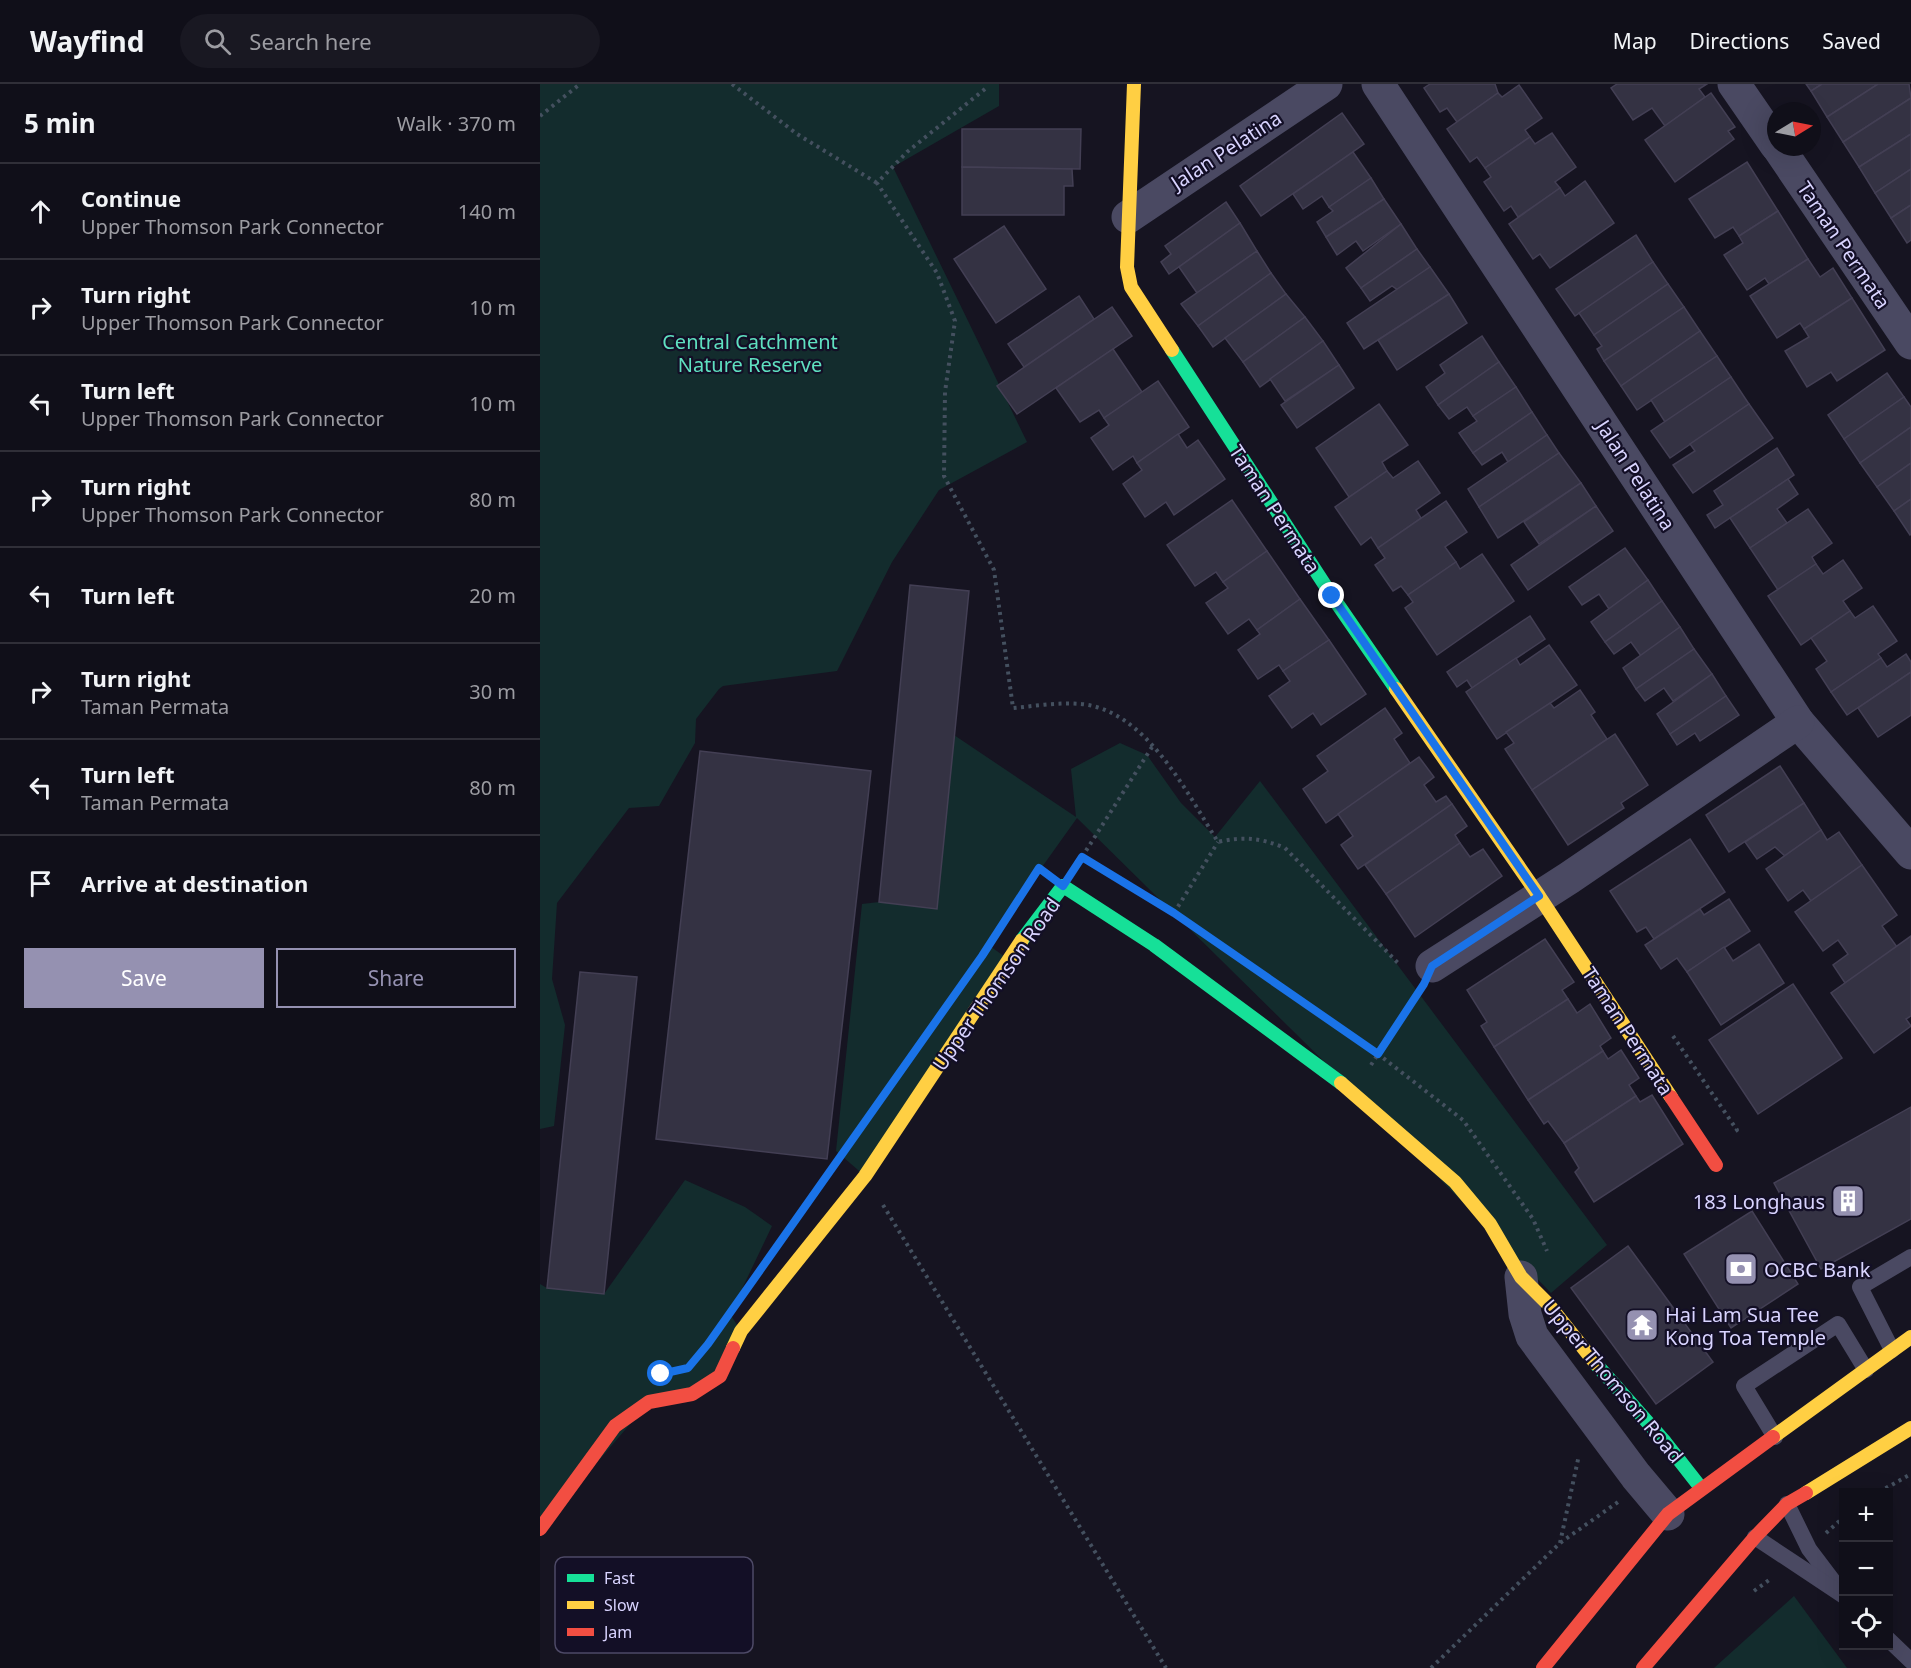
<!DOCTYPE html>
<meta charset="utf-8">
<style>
:root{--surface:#100f19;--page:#191822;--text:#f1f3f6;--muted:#9c9ca2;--line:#302f38;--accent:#9591b1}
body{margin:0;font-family:"Noto Sans",sans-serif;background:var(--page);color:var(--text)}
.controls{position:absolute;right:18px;bottom:18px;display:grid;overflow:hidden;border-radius:0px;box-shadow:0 6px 24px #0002}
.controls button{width:54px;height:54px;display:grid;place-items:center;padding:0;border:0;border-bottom:2px solid var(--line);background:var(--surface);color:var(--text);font:30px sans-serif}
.compass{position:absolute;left:1227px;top:18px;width:54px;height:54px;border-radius:50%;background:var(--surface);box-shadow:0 6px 24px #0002;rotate:80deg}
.stop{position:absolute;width:18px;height:18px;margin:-14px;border:4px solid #1a73e8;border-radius:50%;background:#fff}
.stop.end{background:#1a73e8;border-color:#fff;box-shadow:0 2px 6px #0008}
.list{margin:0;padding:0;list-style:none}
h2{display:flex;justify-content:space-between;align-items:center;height:78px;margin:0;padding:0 24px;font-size:26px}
h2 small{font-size:20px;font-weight:400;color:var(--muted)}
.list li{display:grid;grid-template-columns:39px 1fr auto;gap:18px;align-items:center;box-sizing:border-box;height:96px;padding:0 24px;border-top:2px solid var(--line)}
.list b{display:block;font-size:22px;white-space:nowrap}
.list p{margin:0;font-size:20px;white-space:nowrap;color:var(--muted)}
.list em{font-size:20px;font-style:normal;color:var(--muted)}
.actions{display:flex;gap:12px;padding:18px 24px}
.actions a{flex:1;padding:14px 0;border:2px solid var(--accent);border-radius:0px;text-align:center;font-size:21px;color:var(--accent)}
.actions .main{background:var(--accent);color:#fff}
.icon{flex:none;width:33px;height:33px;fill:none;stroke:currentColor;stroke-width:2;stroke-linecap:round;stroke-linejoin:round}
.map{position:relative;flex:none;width:1371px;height:1584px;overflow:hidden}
header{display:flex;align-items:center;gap:36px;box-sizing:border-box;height:84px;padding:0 30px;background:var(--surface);border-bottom:2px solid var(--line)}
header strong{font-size:28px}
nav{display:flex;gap:33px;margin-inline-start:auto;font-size:21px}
.search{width:420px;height:54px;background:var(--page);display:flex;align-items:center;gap:15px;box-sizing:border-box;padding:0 21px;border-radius:33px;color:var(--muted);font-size:22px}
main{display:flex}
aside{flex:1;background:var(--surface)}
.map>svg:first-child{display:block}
</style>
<header>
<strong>Wayfind</strong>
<div class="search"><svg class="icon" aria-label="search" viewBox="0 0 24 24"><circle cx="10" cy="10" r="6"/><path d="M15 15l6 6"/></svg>Search here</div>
<nav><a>Map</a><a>Directions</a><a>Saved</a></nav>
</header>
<main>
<aside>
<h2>5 min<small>Walk · 370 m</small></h2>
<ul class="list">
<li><svg class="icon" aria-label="ahead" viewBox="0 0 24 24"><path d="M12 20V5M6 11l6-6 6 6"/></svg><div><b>Continue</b><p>Upper Thomson Park Connector</p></div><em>140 m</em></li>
<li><svg class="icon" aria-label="right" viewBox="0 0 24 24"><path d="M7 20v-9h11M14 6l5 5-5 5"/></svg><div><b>Turn right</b><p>Upper Thomson Park Connector</p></div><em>10 m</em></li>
<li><svg class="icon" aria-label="left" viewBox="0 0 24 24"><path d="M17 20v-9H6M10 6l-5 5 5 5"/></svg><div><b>Turn left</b><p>Upper Thomson Park Connector</p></div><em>10 m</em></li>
<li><svg class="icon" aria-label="right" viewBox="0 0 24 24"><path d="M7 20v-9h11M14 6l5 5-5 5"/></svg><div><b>Turn right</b><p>Upper Thomson Park Connector</p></div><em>80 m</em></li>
<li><svg class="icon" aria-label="left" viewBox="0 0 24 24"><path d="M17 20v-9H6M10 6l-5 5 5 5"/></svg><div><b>Turn left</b></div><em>20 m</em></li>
<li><svg class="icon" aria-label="right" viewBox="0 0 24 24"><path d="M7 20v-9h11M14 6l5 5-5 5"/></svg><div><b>Turn right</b><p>Taman Permata</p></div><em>30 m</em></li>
<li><svg class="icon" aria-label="left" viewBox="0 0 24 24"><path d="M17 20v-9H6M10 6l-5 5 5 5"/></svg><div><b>Turn left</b><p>Taman Permata</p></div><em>80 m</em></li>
<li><svg class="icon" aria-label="arrive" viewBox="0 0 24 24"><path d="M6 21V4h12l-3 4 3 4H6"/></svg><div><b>Arrive at destination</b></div></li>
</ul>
<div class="actions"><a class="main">Save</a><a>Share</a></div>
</aside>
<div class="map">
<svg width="1371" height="1584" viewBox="0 0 1371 1584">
<rect width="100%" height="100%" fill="#161421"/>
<g fill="#132c2d">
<path d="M0 0H459V22L353 83 487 358 399 406 352 478 297 587 183 602 179 605 156 635 155 659 119 722 89 724 17 819 12 895 25 941 14 1042 0 1045Z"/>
<path d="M414 651 536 733 531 685 580 659 607 671 641 719 675 753 720 697 1067 1161 1011 1209 819 1012 537 734 447 860 468 875 325 1092 296 1067 322 820 339 818 397 824Z"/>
<path d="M145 1096 205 1123 232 1142 190 1230 201 1247 180 1292 109 1318 0 1445V1200L7 1204 64 1210Z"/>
<path d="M1254 1512 1307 1584H1174Z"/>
</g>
<g fill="#343243" stroke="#433f54" stroke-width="1.5">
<path d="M890 0H955L958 9 917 38 907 24 900 28 884 4Z"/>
<path d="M1077 0H1167L1159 5 1165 13 1125 42 1112 24 1093 36 1071 4Z"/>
<path d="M1266 0H1282L1271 7Z"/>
<path d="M1282 0H1338L1287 33 1271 7Z"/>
<path d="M1338 0H1369L1371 14 1303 58 1287 33Z"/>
<path d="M979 1 1002 34 985 46 990 53 945 84 937 73 930 78 907 45 958 9 962 13Z"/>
<path d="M1171 9 1195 43 1188 47 1194 55 1135 98 1105 56Z"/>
<path d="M1371 14V50L1319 83 1303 58Z"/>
<path d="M802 29 824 60 721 132 700 102Z"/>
<path d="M422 45H541L540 85 422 83Z"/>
<path d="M1012 49 1036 83 1015 98 1020 104 978 133 971 122 964 127 944 98 951 93 945 84 990 53 995 60Z"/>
<path d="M1371 50V85L1335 109 1319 83Z"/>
<path d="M813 68 831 94 789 123 782 112 763 125 753 110Z"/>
<path d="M1207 78 1238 127 1199 152 1193 143 1175 154 1149 115Z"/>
<path d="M422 83 532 85 533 102H524V131H422Z"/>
<path d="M1371 85V121L1351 134 1335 109Z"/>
<path d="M831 94 844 115 786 153 777 138 793 127 789 123Z"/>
<path d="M1045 97 1074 139 1010 184 1000 170 993 175 969 140 1020 104 1025 112Z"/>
<path d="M844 115 861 140 823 167 816 157 797 171 786 153Z"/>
<path d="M686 118 700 139 629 190 621 178 631 170 625 162Z"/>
<path d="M1371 121V156L1367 159 1351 134Z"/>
<path d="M1238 127 1268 175 1229 200 1225 194 1207 206 1184 171 1203 159 1199 152Z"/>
<path d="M700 139 717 167 657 209 639 183Z"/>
<path d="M861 140 877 165 821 204 806 184Z"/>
<path d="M464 142 506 205 456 239 414 175Z"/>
<path d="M1096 151 1113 178 1035 232 1016 205Z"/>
<path d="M877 165 890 183 858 206 852 202 830 217 821 204Z"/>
<path d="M717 167 731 189 658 242 641 220Z"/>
<path d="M1268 175 1280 193 1293 184 1312 214 1264 245 1260 239 1237 254 1210 212Z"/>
<path d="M1113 178 1128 200 1054 251 1039 229Z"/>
<path d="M890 183 909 210 824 265 807 239Z"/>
<path d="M731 189 746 210 673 263 658 242Z"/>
<path d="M1128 200 1144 223 1064 277 1057 265 1062 262 1054 251Z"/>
<path d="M746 210 765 233 703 278 685 254Z"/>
<path d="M909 210 927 239 857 286 838 256Z"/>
<path d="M539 212 554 235 484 283 468 260Z"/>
<path d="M1312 214 1345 266 1297 297 1291 288 1267 303 1245 267 1269 253 1264 245Z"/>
<path d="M572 223 592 252 477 330 457 302Z"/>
<path d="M1144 223 1160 247 1081 302 1064 277Z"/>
<path d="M765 233 783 257 720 303 703 278Z"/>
<path d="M1160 247 1177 272 1097 326 1081 302Z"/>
<path d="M942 252 959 278 898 321 886 303 905 289 900 281Z"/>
<path d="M783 257 799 281 745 317 730 295Z"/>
<path d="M573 265 602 308 564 334 559 326 540 338 516 304Z"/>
<path d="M1177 272 1191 293 1125 338 1111 316Z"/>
<path d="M959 278 976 303 933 332 927 323 909 335 898 321Z"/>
<path d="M799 281 814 304 757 344 741 321Z"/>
<path d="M1347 289 1364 313 1304 355 1288 331Z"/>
<path d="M1191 293 1209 320 1130 374 1111 347Z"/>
<path d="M618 297 649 343 597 379 593 372 573 386 551 354 569 341 564 334Z"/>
<path d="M976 303 992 328 933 369 919 349 937 337 933 332Z"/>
<path d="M1364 313 1371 323V343L1320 379 1304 355Z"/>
<path d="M839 320 868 361 842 378 847 387 809 413 776 364Z"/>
<path d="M1209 320 1233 354 1153 409 1133 381 1155 367 1150 360Z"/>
<path d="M992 328 1007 351 968 378 962 368 942 381 933 369Z"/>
<path d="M1371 343V379L1337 403 1320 379Z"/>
<path d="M638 350 647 364 658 356 685 395 634 431 626 418 605 433 583 400 602 386 597 379Z"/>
<path d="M1007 351 1019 369 939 423 928 405Z"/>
<path d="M1237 364 1254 391 1175 444 1167 431 1183 421 1174 407Z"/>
<path d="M1019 369 1041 399 958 454 939 423Z"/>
<path d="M878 377 900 409 876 426 881 434 838 464 831 453 821 461 795 423 847 387 853 394Z"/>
<path d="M1371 379V415L1354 427 1337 403Z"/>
<path d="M1248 395 1258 410 1237 425 1247 439 1210 464 1190 434Z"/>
<path d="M1041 399 1056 422 999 460 984 438Z"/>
<path d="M1371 415V450L1370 451 1354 427Z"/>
<path d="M692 416 727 467 683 498 676 488 655 502 627 461Z"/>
<path d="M906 417 927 448 905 463 916 478 868 511 861 502 853 507 835 481 845 474 838 464Z"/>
<path d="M1056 422 1073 447 988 506 971 481Z"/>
<path d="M1268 425 1292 459 1272 473 1276 480 1238 506 1210 464Z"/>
<path d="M1085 464 1108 496 1069 525 1059 510 1042 521 1029 503Z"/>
<path d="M727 467 760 515 717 546 709 535 688 550 666 519 688 504 683 498Z"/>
<path d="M942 470 974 517 897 571 865 524 873 518 868 511 916 478 920 485Z"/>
<path d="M1303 476 1322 504 1303 517 1310 527 1261 561 1228 512 1276 480 1283 490Z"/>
<path d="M1108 496 1122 517 1065 558 1051 538Z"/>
<path d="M370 501 429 507 397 825 339 818Z"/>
<path d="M760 515 789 556 743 587 739 581 718 595 698 566 720 550 717 546Z"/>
<path d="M1122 517 1140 543 1101 572 1091 558 1074 570 1065 558Z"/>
<path d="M1333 522 1357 557 1338 570 1341 574 1291 608 1276 585 1287 577 1271 554 1310 527 1315 534Z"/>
<path d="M990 532 1005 555 932 604 927 596 917 603 907 588Z"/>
<path d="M1140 543 1154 565 1096 605 1083 584Z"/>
<path d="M789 556 826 610 781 641 773 629 752 644 729 612 750 597 743 587Z"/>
<path d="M1009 561 1037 601 957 655 926 608 976 574 980 581Z"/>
<path d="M1154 565 1172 590 1133 617 1124 604 1105 617 1096 605Z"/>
<path d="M1366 570 1371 578V588L1307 631 1291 608 1341 574 1347 583Z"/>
<path d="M1371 588V631L1338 653 1318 624Z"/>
<path d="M1172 590 1186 612 1130 650 1117 630Z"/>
<path d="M1040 606 1055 628 1051 631 1067 655 992 706 965 665 974 659 966 648 1010 619 1014 624Z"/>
<path d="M1186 612 1199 631 1160 657 1155 649 1137 661 1130 650Z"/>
<path d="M845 624 862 649 854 655 870 679 786 739 763 705 788 687 777 672Z"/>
<path d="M1075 650 1108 701 1081 719 1084 724 1028 761 992 706Z"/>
<path d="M160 667 331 687 287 1075 116 1055Z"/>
<path d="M879 673 894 693 884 701 896 718 906 712 912 720 818 785 801 761 813 752 798 730Z"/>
<path d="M1240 682 1264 719 1189 768 1166 731Z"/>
<path d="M1264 719 1281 746 1245 772 1235 763 1217 775 1205 758Z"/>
<path d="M912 720 927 742 915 751 920 759 846 810 825 781Z"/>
<path d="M1281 746 1287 756 1299 748 1322 781 1271 817 1263 806 1248 817 1226 785Z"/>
<path d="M1150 755 1185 808 1114 855 1106 843 1097 848 1070 807Z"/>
<path d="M920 759 930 773 943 765 962 792 875 853 846 810Z"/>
<path d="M1322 781 1357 831 1342 842 1357 863 1305 899 1293 881 1308 870 1298 856 1283 867 1255 828Z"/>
<path d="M1189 815 1210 847 1147 888 1137 874 1121 885 1105 861 1160 825 1164 831Z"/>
<path d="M1371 852V932L1366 935 1371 942 1334 969 1291 909Z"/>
<path d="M1005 855 1034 898 1022 906 1028 915 954 963 941 942 947 938 927 906Z"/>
<path d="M1219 860 1244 899 1181 941 1147 888 1184 863 1193 877Z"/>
<path d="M40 888 97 893 64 1210 7 1204Z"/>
<path d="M1253 900 1302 974 1218 1030 1169 956Z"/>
<path d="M1028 915 1037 929 1050 920 1071 954 1060 962 1063 967 988 1016 954 963Z"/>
<path d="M1081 966 1099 994 1089 1001 1096 1012 1024 1059 1008 1037 1004 1040 988 1016 1063 967 1068 975Z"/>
<path d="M1112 1011 1143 1060 1054 1118 1035 1088 1039 1084 1024 1059 1096 1012 1100 1018Z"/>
<path d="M1371 1023V1135L1281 1185 1234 1099Z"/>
<path d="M1212 1127 1258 1200 1191 1244 1144 1170Z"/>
<path d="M1088 1162 1173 1278 1116 1320 1031 1204Z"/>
</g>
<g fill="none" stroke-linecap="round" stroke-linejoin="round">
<g stroke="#44505f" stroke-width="4" stroke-dasharray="3 4.5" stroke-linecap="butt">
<path d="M192 0 257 50 337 99"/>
<path d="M445 5 367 68 337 99 397 189 415 237 405 308 404 392 454 486 473 624C495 622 519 618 541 620 606 626 647 709 678 758 703 752 721 754 745 764L860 881"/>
<path d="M0 32 40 0"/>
<path d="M542 773 612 663"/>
<path d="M557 782 634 829 838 970 923 1036 993 1135 1007 1167"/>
<path d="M634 829 678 758"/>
<path d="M1133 952 1197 1046 1192 1049"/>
<path d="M831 981 878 909"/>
<path d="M343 1121 626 1584"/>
<path d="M1339 1408 1371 1390"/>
<path d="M1286 1449 1304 1433"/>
<path d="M1020 1459 1039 1371"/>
<path d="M1214 1507 1232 1494"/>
<path d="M891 1584 1020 1459 1078 1418"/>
</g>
<g stroke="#4a4962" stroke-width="16">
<path d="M1352 1266 1320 1203 1371 1173"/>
<path d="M1235 1353 1204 1302 1298 1240 1326 1286"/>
<path d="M1247 1420 1269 1465 1300 1506"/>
<path d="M1215 1453 1304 1512"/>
<path d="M1348 1555 1371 1577"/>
</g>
<g stroke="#4a4962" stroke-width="33">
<path d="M838 0 1258 638 1371 769"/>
<path d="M1194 0 1236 61"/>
<path d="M1238 63 1371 259"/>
<path d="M588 133 786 0"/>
<path d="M892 882 1029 794 1258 638"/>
<path d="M981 1193 985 1230 992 1252 1096 1392 1128 1430"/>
</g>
<g stroke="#16e098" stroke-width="14">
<path d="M632 266 792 512 856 605"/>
<path d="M482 856 523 802 614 861 801 999"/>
<path d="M1056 1280 1125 1358 1161 1404"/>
</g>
<g stroke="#ffcf43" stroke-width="14">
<path d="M594 0 587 183 591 203 632 266"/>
<path d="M856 605 999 812 1131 1013"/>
<path d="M801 999 915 1098 950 1140 981 1193 1009 1221 1056 1280"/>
<path d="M193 1264 201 1247 325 1092 482 856"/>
<path d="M1233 1353 1371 1253"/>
<path d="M1266 1409 1371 1344"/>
</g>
<g stroke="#f24e42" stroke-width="14">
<path d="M1131 1013 1176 1081"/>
<path d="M0 1445 75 1342 109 1318 152 1310 180 1292 193 1264"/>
<path d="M1003 1584 1128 1430 1233 1353"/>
<path d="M1103 1584 1215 1453 1247 1420 1266 1409"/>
</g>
</g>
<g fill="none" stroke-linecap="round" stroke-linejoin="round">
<path stroke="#1a73e8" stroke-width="8" d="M121 1290 148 1284 168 1260 442 872 499 784 523 802 542 773 634 829 838 970 884 900 892 882 999 812 792 512"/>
</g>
<defs>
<symbol id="building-square" viewBox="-11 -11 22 22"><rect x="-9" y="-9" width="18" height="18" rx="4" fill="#9591b1" stroke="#130f26"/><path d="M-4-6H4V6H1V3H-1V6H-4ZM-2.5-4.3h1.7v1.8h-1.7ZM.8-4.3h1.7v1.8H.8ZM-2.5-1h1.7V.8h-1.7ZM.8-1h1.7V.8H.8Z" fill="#fff"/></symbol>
<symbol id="bank-square" viewBox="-11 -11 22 22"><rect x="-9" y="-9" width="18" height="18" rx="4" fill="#9591b1" stroke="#130f26"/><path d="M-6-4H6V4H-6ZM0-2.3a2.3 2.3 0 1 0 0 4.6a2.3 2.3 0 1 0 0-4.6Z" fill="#fff"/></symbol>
<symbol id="temple-square" viewBox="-11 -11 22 22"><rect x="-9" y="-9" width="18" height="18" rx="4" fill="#9591b1" stroke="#130f26"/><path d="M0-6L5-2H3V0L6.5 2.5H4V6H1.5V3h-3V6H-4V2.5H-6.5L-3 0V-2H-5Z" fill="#fff"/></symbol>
</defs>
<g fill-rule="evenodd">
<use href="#building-square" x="1289" y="1098" width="38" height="38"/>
<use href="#bank-square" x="1182" y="1166" width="38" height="38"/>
<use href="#temple-square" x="1083" y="1222" width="38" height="38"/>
</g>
<g text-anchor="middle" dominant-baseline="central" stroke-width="4.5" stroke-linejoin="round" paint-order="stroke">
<g font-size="20" fill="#d9d4ff" stroke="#130f26">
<text transform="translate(686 66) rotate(-33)">Jalan Pelatina</text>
<text transform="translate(1304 161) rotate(56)">Taman Permata</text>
<text transform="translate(1096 391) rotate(57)">Jalan Pelatina</text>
<text transform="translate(735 425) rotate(57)">Taman Permata</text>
<text transform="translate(456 900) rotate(-55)">Upper Thomson Road</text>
<text transform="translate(1088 947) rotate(57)">Taman Permata</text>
<text transform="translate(1073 1297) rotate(50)">Upper Thomson Road</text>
</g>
<g font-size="20" fill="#5fe0c0" stroke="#130f26">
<text x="210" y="257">Central Catchment<tspan x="210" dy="23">Nature Reserve</tspan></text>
</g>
<g font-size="20" fill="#d9d4ff" stroke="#130f26" text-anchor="start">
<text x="1285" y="1117" text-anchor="end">183 Longhaus</text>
<text x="1224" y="1185">OCBC Bank</text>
<text x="1125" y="1230">Hai Lam Sua Tee<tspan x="1125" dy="23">Kong Toa Temple</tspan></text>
</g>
</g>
<rect x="15" y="1473" width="198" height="96" rx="9" fill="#130f26" stroke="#4e4a67" stroke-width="1.5"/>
<rect x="27" y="1490" width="27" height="8" fill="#16e098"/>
<rect x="27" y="1517" width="27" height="8" fill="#ffcf43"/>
<rect x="27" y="1544" width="27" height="8" fill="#f24e42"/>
<g font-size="16" fill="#d9d4ff">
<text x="64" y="1500">Fast</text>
<text x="64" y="1527">Slow</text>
<text x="64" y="1554">Jam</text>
</g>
</svg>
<div class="controls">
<button>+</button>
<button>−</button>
<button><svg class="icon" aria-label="locate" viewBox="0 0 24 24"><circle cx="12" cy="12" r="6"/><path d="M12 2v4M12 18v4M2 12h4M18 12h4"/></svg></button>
</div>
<svg class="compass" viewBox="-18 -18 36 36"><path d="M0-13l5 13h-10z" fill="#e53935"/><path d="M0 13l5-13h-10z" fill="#9c9ca2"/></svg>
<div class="stop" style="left:121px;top:1290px"></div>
<div class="stop end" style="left:792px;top:512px"></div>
</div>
</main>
